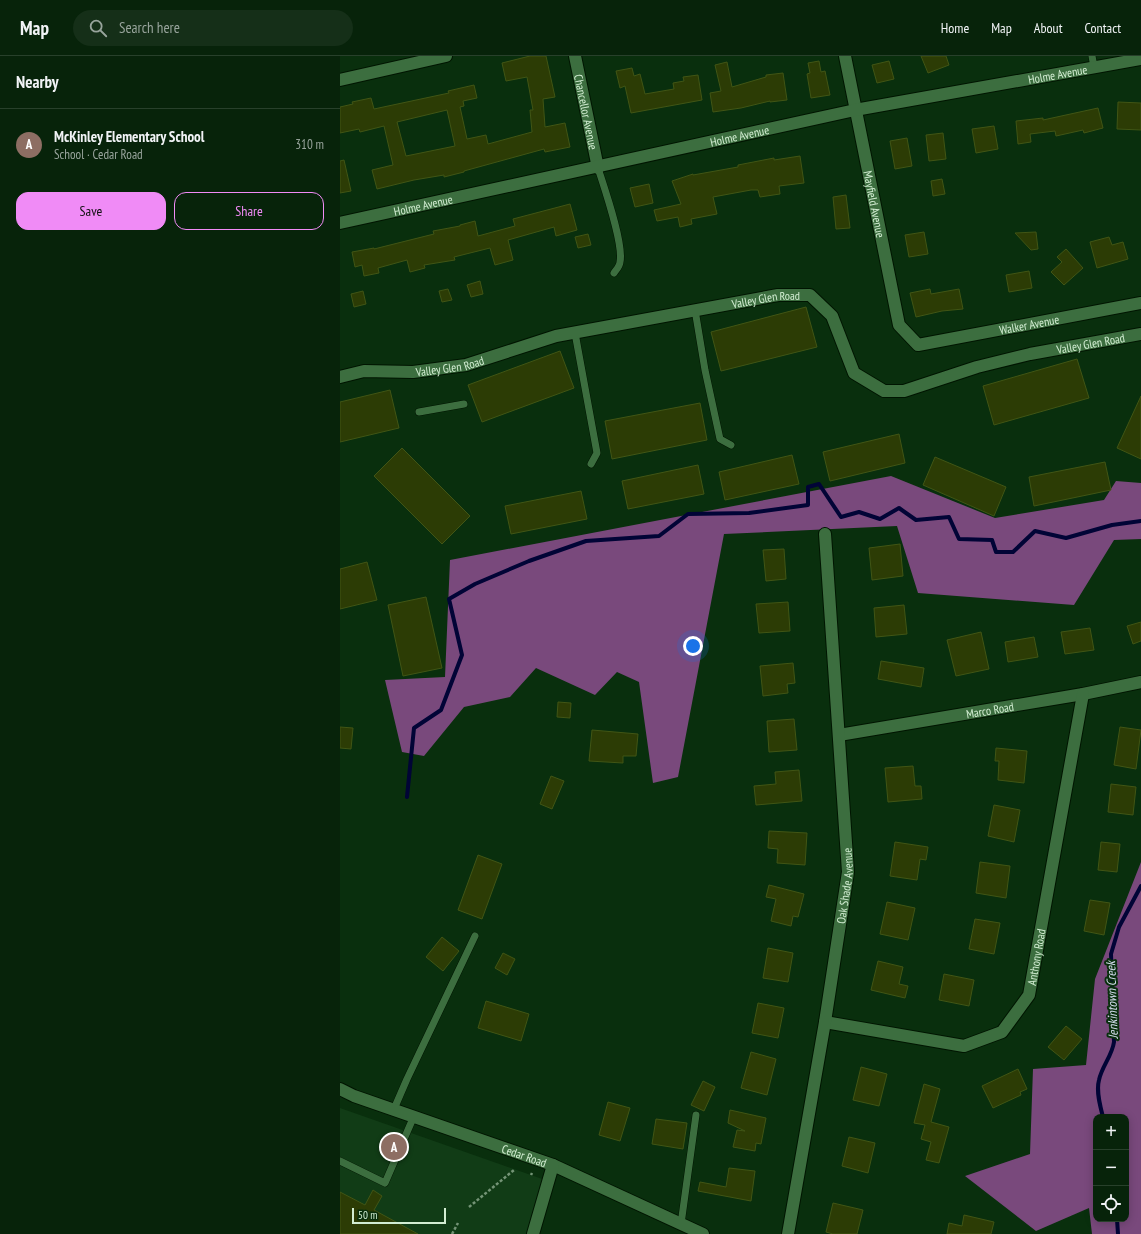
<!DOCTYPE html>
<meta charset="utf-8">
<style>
:root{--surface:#07230a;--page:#152f18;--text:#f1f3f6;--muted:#98a49c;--line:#28402b;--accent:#f08bf6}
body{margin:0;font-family:"PT Sans Narrow",sans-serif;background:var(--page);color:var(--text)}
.controls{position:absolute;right:12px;bottom:12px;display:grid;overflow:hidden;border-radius:8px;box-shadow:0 2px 10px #0003}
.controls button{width:36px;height:36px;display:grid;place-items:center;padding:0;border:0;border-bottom:1px solid var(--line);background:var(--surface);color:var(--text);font:20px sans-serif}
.scale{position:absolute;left:12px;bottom:10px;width:94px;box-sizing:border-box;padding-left:4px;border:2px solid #d2edd2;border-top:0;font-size:11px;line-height:14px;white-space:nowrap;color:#d2edd2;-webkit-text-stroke:3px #092f0d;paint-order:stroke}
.you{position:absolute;left:353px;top:590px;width:14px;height:14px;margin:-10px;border:3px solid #fff;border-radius:50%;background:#1a73e8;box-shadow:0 0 0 6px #1a73e833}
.badge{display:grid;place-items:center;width:26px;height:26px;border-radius:50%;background:var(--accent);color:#fff;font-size:13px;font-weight:700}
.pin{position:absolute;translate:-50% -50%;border:2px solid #fff;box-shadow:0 1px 4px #0006}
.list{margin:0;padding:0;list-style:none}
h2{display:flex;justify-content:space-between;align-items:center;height:52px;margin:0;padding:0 16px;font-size:17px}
h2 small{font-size:13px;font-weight:400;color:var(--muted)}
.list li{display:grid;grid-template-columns:26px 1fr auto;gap:12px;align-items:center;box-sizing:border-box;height:72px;padding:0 16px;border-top:1px solid var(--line)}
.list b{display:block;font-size:15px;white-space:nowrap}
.list p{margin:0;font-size:13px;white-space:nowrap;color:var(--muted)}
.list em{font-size:13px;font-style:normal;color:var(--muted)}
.actions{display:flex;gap:8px;padding:12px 16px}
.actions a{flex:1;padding:9px 0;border:1px solid var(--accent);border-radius:12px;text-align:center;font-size:14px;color:var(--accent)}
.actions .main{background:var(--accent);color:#111}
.icon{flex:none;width:22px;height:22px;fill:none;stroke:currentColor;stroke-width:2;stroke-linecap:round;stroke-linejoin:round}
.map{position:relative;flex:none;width:801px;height:1178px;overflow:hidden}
header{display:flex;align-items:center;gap:24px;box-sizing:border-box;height:56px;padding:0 20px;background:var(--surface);border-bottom:1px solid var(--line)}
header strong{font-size:19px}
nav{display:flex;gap:22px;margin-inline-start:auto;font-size:14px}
.search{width:280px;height:36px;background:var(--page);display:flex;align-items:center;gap:10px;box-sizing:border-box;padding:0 14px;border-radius:22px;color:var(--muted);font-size:15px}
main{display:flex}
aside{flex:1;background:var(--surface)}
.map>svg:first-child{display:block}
</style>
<header>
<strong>Map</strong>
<div class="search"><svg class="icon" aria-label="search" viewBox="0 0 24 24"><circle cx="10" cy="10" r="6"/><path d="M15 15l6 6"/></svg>Search here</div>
<nav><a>Home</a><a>Map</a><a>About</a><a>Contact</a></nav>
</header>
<main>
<aside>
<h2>Nearby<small></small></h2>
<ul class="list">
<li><span class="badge" style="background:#8d6e63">A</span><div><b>McKinley Elementary School</b><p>School · Cedar Road</p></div><em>310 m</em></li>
</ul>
<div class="actions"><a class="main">Save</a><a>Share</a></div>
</aside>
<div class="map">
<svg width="801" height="1178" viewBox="0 0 801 1178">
<rect width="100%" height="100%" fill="#092f0d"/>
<path fill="#113c16" d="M0 1052 208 1125 193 1178H0Z"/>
<g fill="#79497c" fill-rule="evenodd">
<path d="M551 420 655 462 764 444 776 425 801 427V483L774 484 734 549 578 537 557 470 384 478 338 721 313 727 299 626 277 616 255 639 196 612 170 641 124 651 84 700 62 696 45 624 105 621 110 504Z"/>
<path d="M801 806V1178H752L749 1152 696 1175 625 1120 690 1098 693 1013 746 1009 755 923ZM756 1061H786V1163H756Z"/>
</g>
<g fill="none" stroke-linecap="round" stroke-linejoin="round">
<g stroke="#010436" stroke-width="4">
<path d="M67 741 74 672 101 654 122 599 109 543 135 528 189 505 246 485 319 480 348 458 409 457 468 449V431L479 428 501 461 519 456 540 463 559 452 576 464 609 461 619 483 652 484 656 496H673L695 475 726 482 772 469 801 465"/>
<path d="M763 1061C760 1050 756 1035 759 1024 762 1010 772 1000 774 986L771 898 779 871 801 830"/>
<path d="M777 1163 778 1178"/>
</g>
</g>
<g fill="#2c3c05" stroke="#415515" fill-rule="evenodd">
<path d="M190 0H206L215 41 203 43 205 71 225 67 230 91 205 96 204 93 124 115V116L104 121V119L74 124 37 133 32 114 53 109 44 70 20 76 19 73 0 77V51L13 48 12 46 31 42 34 53 109 37 108 35 134 29 137 42 123 45 124 50 120 51 127 83 146 79 148 88 192 76 190 54H193L187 21 166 25 162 7ZM107 54 115 90 66 100 57 66Z"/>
<path d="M581 0H606L609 9 588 17Z"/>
<path d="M479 5 481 16 485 15 490 39 471 42 467 18 470 17 468 7Z"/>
<path d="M549 5 554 23 537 27 532 9Z"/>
<path d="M387 6 392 31 426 21V19L443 17 447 44 430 46V45L401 52 373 56 370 37 381 35 375 9Z"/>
<path d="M292 12 294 20 300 18 305 38 334 33 333 27 344 25 343 21 358 19 362 44 291 57 285 30 280 32 276 15Z"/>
<path d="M778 46 801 47V74L777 73Z"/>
<path d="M758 52 763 72 744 77 743 74 716 80 715 75 690 78 691 86 678 88 676 65 703 62V64Z"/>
<path d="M654 70 658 93 636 97 632 73Z"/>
<path d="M603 77 606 103 589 105 586 79Z"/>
<path d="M567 82 572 110 555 113 550 85Z"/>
<path d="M460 100 464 127 439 130 440 138 420 141 418 134H411L373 141 377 158 351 163 352 168 340 171 338 161 317 165 314 154 341 148 332 125 353 118V119L398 111V109L434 102V104Z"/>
<path d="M4 104 11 135 0 137V105Z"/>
<path d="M602 123 605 138 593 140 591 125Z"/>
<path d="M309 128 313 147 295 151 290 132Z"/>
<path d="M506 139 510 172 496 173 493 141Z"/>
<path d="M230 148 237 174 216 180 214 171 168 184 173 204 155 209 150 192 114 201 115 204 84 209 85 212 70 216 67 204 38 212 39 217 24 220 22 209 15 211 12 196 34 192V193L94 178 93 175 120 170V169L135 165 138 180 175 170 173 163Z"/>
<path d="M584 176 588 198 569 201 565 179Z"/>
<path d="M696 176 698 193 691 194 675 177Z"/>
<path d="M248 178 251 189 238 192 235 181Z"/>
<path d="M769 181 772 189 783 186 788 203 757 212 750 186Z"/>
<path d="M726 193 743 212 724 229 711 216 722 206 717 201Z"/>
<path d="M689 215 692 232 669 236 666 219Z"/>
<path d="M140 225 143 238 131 241 127 229Z"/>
<path d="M108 233 112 244 102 246 99 235Z"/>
<path d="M590 233 591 238 619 233 623 253 602 255 576 261 570 237Z"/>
<path d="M23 235 26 248 14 251 11 238Z"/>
<path d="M466 251 477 291 381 315 371 276Z"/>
<path d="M220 295 234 332 142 366 128 329Z"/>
<path d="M737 303 749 342 654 369 643 330Z"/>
<path d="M50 334 59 372 0 386V346Z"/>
<path d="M801 340V403L777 392Z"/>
<path d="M360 347 367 384 272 403 265 365Z"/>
<path d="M559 378 565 407 490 425 483 396Z"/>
<path d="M62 392 130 460 102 488 34 420Z"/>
<path d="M452 399 459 428 385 444 379 416Z"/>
<path d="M595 401 666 431 654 460 583 429Z"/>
<path d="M765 406 771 434 694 450 689 421Z"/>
<path d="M358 409 364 438 288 453 282 425Z"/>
<path d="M241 435 247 463 171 478 165 450Z"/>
<path d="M560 488 563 520 532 524 529 492Z"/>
<path d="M444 493 446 523 426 525 423 494Z"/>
<path d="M27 506 37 544 0 553V513Z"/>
<path d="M86 541 102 612 63 620 48 549Z"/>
<path d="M448 546 450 575 419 577 416 548Z"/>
<path d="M564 549 567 578 536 581 534 552Z"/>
<path d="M801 566V585L793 588 787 570Z"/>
<path d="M750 572 754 594 725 598 721 576Z"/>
<path d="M641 576 649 613 616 620 607 584Z"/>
<path d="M694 581 698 601 668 606 665 586Z"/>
<path d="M541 605 584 612 581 631 538 623Z"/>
<path d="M453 607 455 627 447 628 448 637 423 640 420 610Z"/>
<path d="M218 646 231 647 230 662 217 661Z"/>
<path d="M454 663 457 694 429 696 427 665Z"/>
<path d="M0 671 13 672 11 693 0 692Z"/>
<path d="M780 671 801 674 796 713 774 709Z"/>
<path d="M252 674 298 678 296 700H283V707L249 705Z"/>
<path d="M656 692 687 695 684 727 658 724 659 705H655Z"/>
<path d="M573 710 575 730H581L582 743 548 746 545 712Z"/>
<path d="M459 714 462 745 416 749 414 730 436 728 435 716Z"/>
<path d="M211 720 224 725 212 753 200 748Z"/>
<path d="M771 728 796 731 793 759 768 756Z"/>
<path d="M654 749 680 754 674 786 648 780Z"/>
<path d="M429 775 467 777 465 809 437 807 438 793 428 792Z"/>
<path d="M555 786 588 791 586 804 580 803 577 824 550 820Z"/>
<path d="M761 786 780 788 777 816 758 814Z"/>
<path d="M138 799 162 808 142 863 118 854Z"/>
<path d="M640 806 670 810 666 842 636 837Z"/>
<path d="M429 829 464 838 458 861 453 860 451 870 431 865 436 843 426 841Z"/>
<path d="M750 844 770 847 764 879 744 875Z"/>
<path d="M547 846 575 852 568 884 540 878Z"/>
<path d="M635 863 660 867 654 898 629 893Z"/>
<path d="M102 881 119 895 103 915 86 901Z"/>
<path d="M428 892 453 897 448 926 423 922Z"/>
<path d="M163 897 175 903 167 919 155 912Z"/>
<path d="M538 905 563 911 559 928 568 930 565 942 531 934Z"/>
<path d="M604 918 634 924 629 950 599 944Z"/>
<path d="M146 945 189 958 181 985 138 972Z"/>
<path d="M418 947 444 952 438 982 412 977Z"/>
<path d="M726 970 742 983 724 1004 708 991Z"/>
<path d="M411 996 436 1003 427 1039 401 1032Z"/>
<path d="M521 1011 547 1018 539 1050 513 1044Z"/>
<path d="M678 1013 687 1033 680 1036 681 1039 653 1052 642 1030Z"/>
<path d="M363 1025 375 1031 364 1055 351 1049Z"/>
<path d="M584 1028 600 1033 591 1066 609 1071 599 1107 586 1104 591 1086 581 1083 585 1069 574 1067Z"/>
<path d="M268 1046 290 1052 280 1085 259 1079Z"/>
<path d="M390 1054 426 1062 421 1088 416 1087 415 1095 393 1091 397 1074 405 1075 388 1067Z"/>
<path d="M316 1063 347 1067 343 1093 312 1088Z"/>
<path d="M509 1081 535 1087 528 1117 502 1110Z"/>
<path d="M389 1112 415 1115 411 1145 358 1135 360 1126 386 1131Z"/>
<path d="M33 1134 42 1140 34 1154 78 1178H0V1136L25 1149Z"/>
<path d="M493 1147 523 1154 517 1178H493L486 1176Z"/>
<path d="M624 1159 654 1166 651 1178H607L609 1167 622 1170Z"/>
</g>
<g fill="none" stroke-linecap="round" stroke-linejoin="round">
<defs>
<g id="service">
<path d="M752 0 754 11"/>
<path d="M258 112C264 131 284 188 280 206 280 210 276 214 274 217"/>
<path d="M355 254 365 314 380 383 391 389"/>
<path d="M235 277 257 397 251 408"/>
<path d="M79 356 124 348"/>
<path d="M54 1053 67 1023 135 880"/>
<path d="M0 1105 45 1127 74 1060"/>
<path d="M341 1168 356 1059"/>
</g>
<g id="minor">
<path id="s1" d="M235 0 258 112"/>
<path id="s2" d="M505 0 559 269 578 289 801 247"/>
<path d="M0 24 106 0"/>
<path id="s3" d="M0 167 515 54 801 3"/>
<path id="s4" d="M0 321 24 315 73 316 126 309 216 280 438 239H470L492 260 514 317 544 335H564L637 311 690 298 801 278"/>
<path id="s5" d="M499 679 743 638 801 626"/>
<path id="s6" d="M485 966 624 990 662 976 689 939 743 638"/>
<path id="s7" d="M0 1033 14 1040 213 1109 363 1178"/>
<path d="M193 1178 213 1109"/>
<path id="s8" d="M448 1178 485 966 508 816 485 478"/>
</g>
</defs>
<use href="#service" stroke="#001501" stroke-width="8"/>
<use href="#minor" stroke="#001501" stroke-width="14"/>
<g stroke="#749476" stroke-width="2.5" stroke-dasharray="3 2" stroke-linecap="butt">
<path d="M191 1119 192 1117"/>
<path d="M129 1151 174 1114"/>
<path d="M112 1178 118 1167"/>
</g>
<use href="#service" stroke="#3c6e3f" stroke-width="7"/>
<use href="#minor" stroke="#3c6e3f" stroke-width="12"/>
</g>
<g text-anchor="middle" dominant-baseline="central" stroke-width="4" stroke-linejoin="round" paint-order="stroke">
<g font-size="12" fill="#d2edd2" stroke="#092f0d">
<text stroke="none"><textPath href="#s3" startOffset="733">Holme Avenue</textPath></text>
<text stroke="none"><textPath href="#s1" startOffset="57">Chancellor Avenue</textPath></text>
<text stroke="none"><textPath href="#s3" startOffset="409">Holme Avenue</textPath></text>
<text stroke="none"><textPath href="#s2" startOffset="151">Mayfield Avenue</textPath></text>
<text stroke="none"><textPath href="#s3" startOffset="85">Holme Avenue</textPath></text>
<text stroke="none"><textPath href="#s4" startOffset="435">Valley Glen Road</textPath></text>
<text stroke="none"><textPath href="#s2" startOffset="415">Walker Avenue</textPath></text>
<text stroke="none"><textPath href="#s4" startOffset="819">Valley Glen Road</textPath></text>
<text stroke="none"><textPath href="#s4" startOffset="111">Valley Glen Road</textPath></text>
<text stroke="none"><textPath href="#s5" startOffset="153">Marco Road</textPath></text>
<text stroke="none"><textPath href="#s8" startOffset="353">Oak Shade Avenue</textPath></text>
<text stroke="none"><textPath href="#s6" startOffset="266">Anthony Road</textPath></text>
<text stroke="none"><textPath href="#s7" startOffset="196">Cedar Road</textPath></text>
</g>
<g font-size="13" font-style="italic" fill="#d5deef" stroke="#092f0d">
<text transform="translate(772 944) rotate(-92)">Jenkintown Creek</text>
</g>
</g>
</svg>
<div class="controls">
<button>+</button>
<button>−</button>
<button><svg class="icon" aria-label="locate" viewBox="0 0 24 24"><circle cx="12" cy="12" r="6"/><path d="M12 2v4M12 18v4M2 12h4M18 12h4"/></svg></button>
</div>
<div class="scale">50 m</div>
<div class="you"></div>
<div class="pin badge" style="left:54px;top:1091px;background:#8d6e63">A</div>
</div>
</main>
